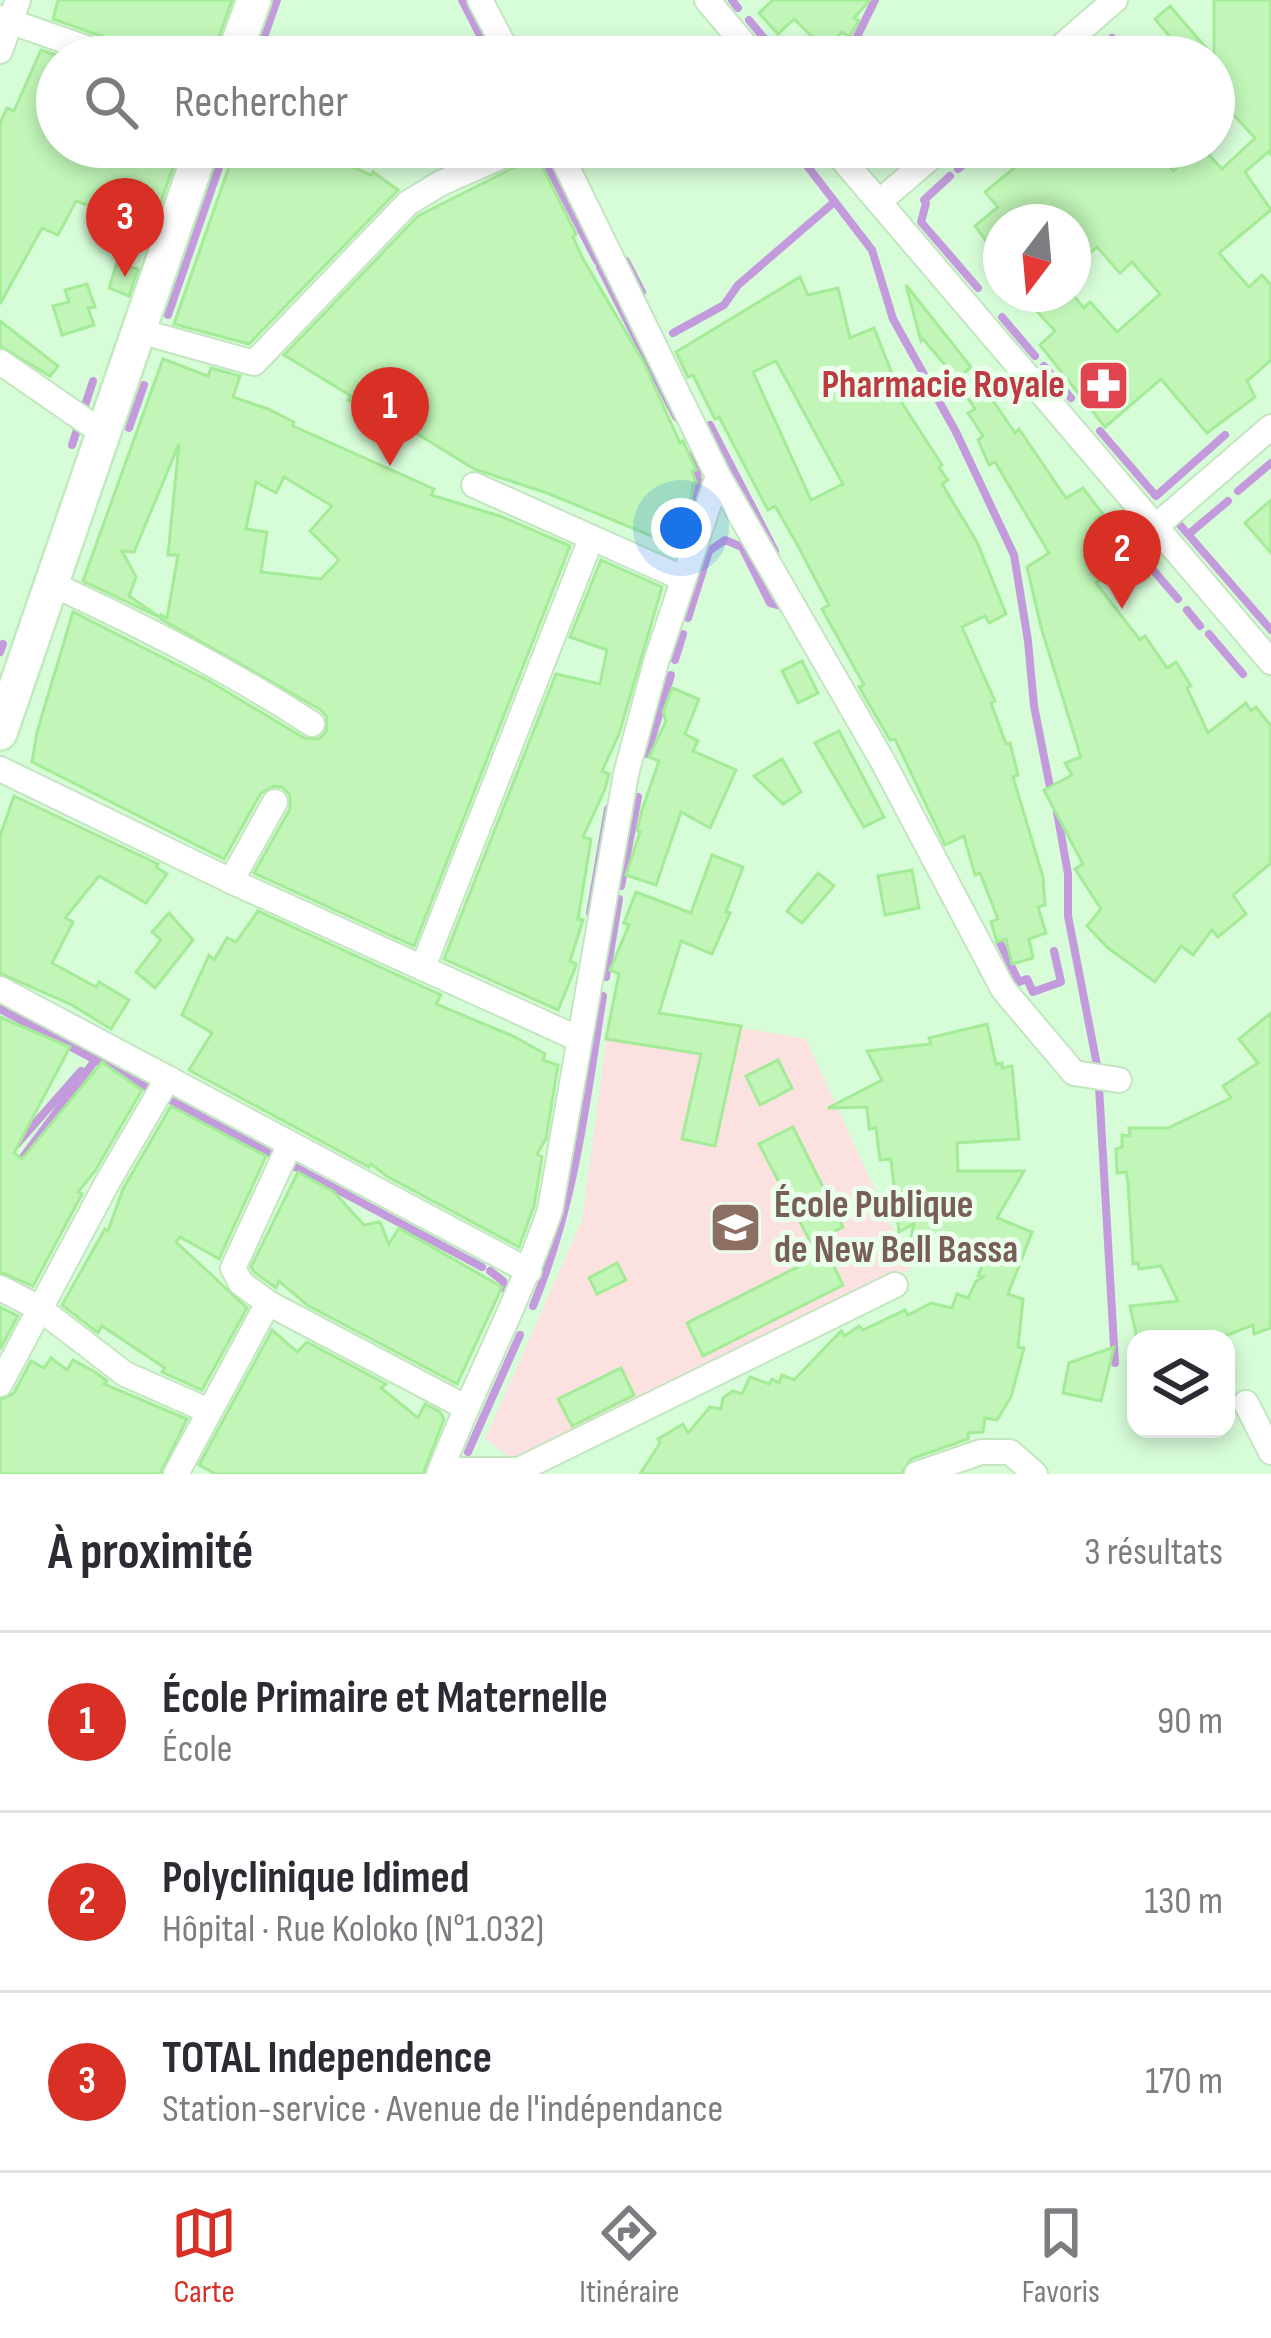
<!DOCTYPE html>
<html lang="fr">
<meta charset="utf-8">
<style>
:root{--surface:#fff;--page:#f7f7f7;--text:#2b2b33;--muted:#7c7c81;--line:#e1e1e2;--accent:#d93025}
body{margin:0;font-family:"Sofia Sans Condensed",sans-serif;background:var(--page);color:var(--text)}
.controls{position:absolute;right:36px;bottom:36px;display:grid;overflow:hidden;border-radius:24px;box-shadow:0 6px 18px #0003}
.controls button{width:108px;height:108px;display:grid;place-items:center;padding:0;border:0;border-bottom:3px solid var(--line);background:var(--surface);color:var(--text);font:60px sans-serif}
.compass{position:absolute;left:983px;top:204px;width:108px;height:108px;border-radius:50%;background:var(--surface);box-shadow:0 6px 18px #0003;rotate:196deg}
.you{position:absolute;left:681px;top:528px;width:42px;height:42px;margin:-30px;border:9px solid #fff;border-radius:50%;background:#1a73e8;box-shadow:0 0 0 18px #1a73e833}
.badge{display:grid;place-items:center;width:78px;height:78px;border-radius:50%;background:var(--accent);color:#fff;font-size:39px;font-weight:700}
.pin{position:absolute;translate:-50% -99px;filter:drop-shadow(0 3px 6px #0008)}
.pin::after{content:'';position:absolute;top:63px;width:42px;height:36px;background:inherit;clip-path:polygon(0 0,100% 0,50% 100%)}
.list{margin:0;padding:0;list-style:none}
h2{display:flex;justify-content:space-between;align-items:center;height:156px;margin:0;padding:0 48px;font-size:51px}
h2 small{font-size:39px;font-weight:400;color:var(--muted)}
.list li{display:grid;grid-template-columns:78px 1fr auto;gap:36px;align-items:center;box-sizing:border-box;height:180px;padding:0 48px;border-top:3px solid var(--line)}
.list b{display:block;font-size:45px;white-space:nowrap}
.list p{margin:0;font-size:39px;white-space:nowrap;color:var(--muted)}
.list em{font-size:39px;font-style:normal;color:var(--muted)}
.icon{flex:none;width:66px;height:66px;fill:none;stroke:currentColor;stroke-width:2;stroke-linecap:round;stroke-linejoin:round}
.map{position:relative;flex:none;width:1271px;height:1474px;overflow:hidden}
.search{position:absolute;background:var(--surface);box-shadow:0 6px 18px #0003;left:36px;right:36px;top:36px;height:132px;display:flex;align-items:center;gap:30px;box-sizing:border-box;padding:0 42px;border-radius:66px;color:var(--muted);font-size:45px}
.sheet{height:696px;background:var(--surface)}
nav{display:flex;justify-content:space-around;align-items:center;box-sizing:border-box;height:168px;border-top:3px solid var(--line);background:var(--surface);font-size:33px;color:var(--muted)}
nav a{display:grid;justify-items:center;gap:6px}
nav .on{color:var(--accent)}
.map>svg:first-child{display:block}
</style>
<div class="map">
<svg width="1271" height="1474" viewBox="0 0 1271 1474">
<rect width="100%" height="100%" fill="#e3fee5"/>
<path fill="#d7fcd8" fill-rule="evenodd" d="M0 0H1271V1474H0ZM57 57H1214V147H57ZM1001 222H1073V294H1001ZM1136 1339H1226V1429H1136Z"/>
<path fill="#fbe2e0" d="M611 1005 806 1039 911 1269 522 1466 485 1439 582 1220Z"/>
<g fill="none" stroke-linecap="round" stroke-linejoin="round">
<g stroke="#c39bdd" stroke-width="8">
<path d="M462 0 491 57"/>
<path d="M732 0 738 8"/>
<path d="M749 20 778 55"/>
<path d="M1090 56 1112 38"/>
<path d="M257 57 277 0"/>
<path d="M847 57 875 0"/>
<path d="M1012 57 1026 45"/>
<path d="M538 147 597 261"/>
<path d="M879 147 890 161 906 147"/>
<path d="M798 154 872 250 893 319 956 432 1014 555 1028 641 1034 706 1051 792"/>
<path d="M958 169 985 147"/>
<path d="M950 176 924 200 926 203 921 222 978 288"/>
<path d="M626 261 642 292"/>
<path d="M600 267 676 417"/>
<path d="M168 315 226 147"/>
<path d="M1002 317 1035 356"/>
<path d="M673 333 724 305 738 285 832 204"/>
<path d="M1044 366 1071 398"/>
<path d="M710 425 775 551"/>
<path d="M129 428 144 385"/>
<path d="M1100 431 1156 496 1225 435"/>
<path d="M72 445 93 381"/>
<path d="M1238 491 1271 463"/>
<path d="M1180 525 1271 630"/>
<path d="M1190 533 1228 501"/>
<path d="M683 542 699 488 694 452"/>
<path d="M1148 564 1178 599"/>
<path d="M1187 610 1200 626"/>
<path d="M688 618 709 551 725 540 742 547 770 603 786 607"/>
<path d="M1209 634 1243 674"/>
<path d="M0 652 3 644"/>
<path d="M675 660 683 634"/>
<path d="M647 754 671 675"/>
<path d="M1057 812 1068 874V916L1097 1065"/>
<path d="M621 886 638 797"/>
<path d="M590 913 608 809"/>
<path d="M1000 943 1019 982 1027 979 1033 992 1061 982 1054 951"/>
<path d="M606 977 619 899"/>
<path d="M0 1009 482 1267"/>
<path d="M1099 1087 1115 1363"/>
<path d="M16 1145 81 1071"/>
<path d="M18 1164 96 1059"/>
<path d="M490 1271 503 1281 508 1296"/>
<path d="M533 1306C575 1205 586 1102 603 996"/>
<path d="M468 1452 520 1335"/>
</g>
</g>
<g fill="#c1f6b8" stroke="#a4eb97" stroke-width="3" fill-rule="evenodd">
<path d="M58 0H232L212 57H128L118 42 53 19Z"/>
<path d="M773 0H870L854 18 859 21 849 37 842 32 826 50 794 19 778 34 759 13Z"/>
<path d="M1214 0H1271V155L1268 152 1245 172 1271 210 1219 253 1249 287 1262 275 1271 285V360L1247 381 1255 397 1207 433 1161 379 1105 427 1040 345 1055 331 1021 294H1072L1084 308 1090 302 1117 332 1160 294 1132 262 1120 273 1097 247 1085 257 1073 243V222H1001V230L987 242 975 226 998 207 985 192 1025 159 1015 147H1069L1082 161 1098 147H1152L1173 171 1202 147 1222 169 1255 138 1214 94V57H1158L1175 43 1155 19 1170 6 1214 57Z"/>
<path d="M41 50 62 57H57V147H92L139 166 145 147H180L152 227 76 201 58 235 42 228 0 304V123L7 108 14 111Z"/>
<path d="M236 147H330L327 155 371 175 373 172 398 190 249 344 174 324Z"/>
<path d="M537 156 576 234 573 237 583 259 643 361 680 443 683 441 696 470 692 471 696 483 693 484 691 504 679 511 664 541 547 493 474 469 369 404 366 410 348 400 351 396 284 355 418 216Z"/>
<path d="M117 263 138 269 129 296 109 288Z"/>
<path d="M800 277 808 295 838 288 850 338 874 328 896 384 891 386 942 465 939 468 948 480 942 484 977 542 1006 614 989 623 985 616 962 627 995 701 991 703 1006 744 1010 743 1018 775 1013 777 1043 877 1045 905 1038 907 1046 933 1029 939 1033 958 1012 964 1006 939 997 942 991 922 998 919 980 873 975 875 964 836 945 845 895 739 890 740 859 687 864 685 822 609 829 605 797 544 775 506 768 510 719 417 715 419 693 375 688 377 676 352ZM776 361 843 484 811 500 753 372Z"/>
<path d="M87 284 95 307 88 308 94 325 62 335 53 306 69 302 65 290Z"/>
<path d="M906 285 971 367 957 379 923 339 921 341Z"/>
<path d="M0 321 58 366 50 376 0 346Z"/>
<path d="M163 359 208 376 211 368 240 376 233 397 268 409 294 422 293 426 434 489 431 495 500 516 570 546 414 946 254 873 290 809V795L282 787 274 786 261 793 224 859 32 762 37 732 73 612 209 681 304 738 319 739 326 732 327 717 321 710 161 619V615L167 618 178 555H168L179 444 134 552 122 551 136 577 129 596 161 618 83 581ZM284 477 332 506 310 531 339 560 321 579 261 572 267 532 246 529 256 482 276 493Z"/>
<path d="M976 376 1015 433 1019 429 1066 498 1083 488 1103 514 1096 519 1128 557 1096 583 1140 640 1145 636 1167 668 1176 662 1191 686 1187 688 1208 733 1246 703 1251 711 1256 707 1271 726V863L1233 895 1246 914 1218 937 1212 930 1193 955 1181 946 1155 982 1108 948 1087 926 1101 909 1075 869 1083 864 1044 790 1072 775 1065 763 1081 757 1041 627 1027 567 1049 553 995 462 989 465 978 440 983 436 968 413 975 409 961 388Z"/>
<path d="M1271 500V553L1245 523Z"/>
<path d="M601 560 662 587 619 734 602 771 609 774 605 789 583 837 591 839 578 919 583 920 570 961 576 964 575 968 558 1010 444 959 556 674 600 684 607 650 570 637Z"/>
<path d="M802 661 818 693 798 703 782 671Z"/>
<path d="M672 688 699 699 685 734 698 741 693 751 736 770 710 828 681 812 656 885 626 875 640 832 637 831 642 810 659 761 649 757 666 721 663 712Z"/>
<path d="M839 731 884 817 864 827 815 743Z"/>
<path d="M782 759 801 792 783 804 754 776Z"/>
<path d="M14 796 158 864 156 867 167 874 146 903 99 876 65 918 73 922 52 963 96 987 99 982 129 1000 111 1029 72 1005 0 973V836Z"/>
<path d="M712 855 743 867 726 912 730 913 712 954 681 941 659 1013 741 1026 715 1146 682 1139 701 1054 606 1039 619 974 610 970 629 925 624 923 636 892 691 913Z"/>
<path d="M912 870 919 908 885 915 878 876Z"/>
<path d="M818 873 834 886 802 923 787 911Z"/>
<path d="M258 911 441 995 436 1004 515 1037 545 1054 543 1060 558 1065 546 1139 537 1154 542 1157 534 1206 519 1247 388 1177 371 1164 369 1167 189 1070 212 1033 182 1015 209 955 214 960 227 938 236 942Z"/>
<path d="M169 913 193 940 155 988 136 972 161 940 152 932Z"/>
<path d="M1271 1013V1328L1254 1334 1253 1325 1217 1339H1137L1130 1306 1178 1301 1161 1266 1139 1269 1138 1263 1133 1264 1128 1183 1126 1172 1117 1173 1116 1149 1122 1147V1135L1130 1136 1129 1128H1168L1231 1098 1223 1086 1258 1063 1239 1039Z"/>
<path d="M0 1017 70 1047 14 1153 22 1159 102 1062 142 1090 95 1171 78 1192 82 1194 33 1286 0 1272Z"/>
<path d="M987 1024 996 1064 1002 1063V1068L1012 1066 1019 1139 957 1143 958 1171H1024L997 1218 1032 1232 1008 1294 1023 1299 1018 1347 1024 1348 1011 1397 997 1420 985 1418 983 1432 968 1433V1439L911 1459 901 1474H640L660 1443 658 1439 683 1424 688 1433 710 1407 721 1409 723 1398 733 1391 742 1394 750 1377 769 1384 772 1379 779 1383 782 1375 794 1380 841 1331 845 1336 859 1326 863 1330 905 1310 908 1315 931 1303 952 1308 957 1294 968 1298 976 1281 983 1277 978 1276 983 1263 943 1250 940 1264 907 1253 914 1224 899 1232 891 1159 880 1160 876 1128 869 1129 867 1107 828 1108 882 1080 867 1051 931 1044 929 1038Z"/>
<path d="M778 1060 792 1088 760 1105 746 1076Z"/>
<path d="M171 1106 266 1156 219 1259 180 1237 176 1242 247 1308 202 1390 162 1372 165 1368 102 1326 98 1333 62 1305 105 1229 108 1231 123 1189Z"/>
<path d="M793 1127 843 1227 811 1243 759 1144Z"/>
<path d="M298 1172 334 1192 364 1225 380 1222 389 1244 399 1228 502 1287 457 1384 307 1305 279 1281 276 1288 254 1272 251 1267Z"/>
<path d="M827 1252 843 1285 703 1356 687 1323Z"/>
<path d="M617 1263 626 1280 597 1294 589 1278Z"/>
<path d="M0 1307 18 1316 0 1349Z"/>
<path d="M272 1330 297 1352 307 1342 386 1384 381 1388 418 1418 425 1404 440 1412 444 1419 423 1474H216L199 1465Z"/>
<path d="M1114 1347 1101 1401 1063 1393 1069 1363Z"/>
<path d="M51 1358 67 1370 73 1360 95 1372 107 1381 104 1384 187 1419 160 1474H0V1400L14 1393 31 1361 44 1368Z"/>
<path d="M621 1368 634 1395 572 1426 558 1399Z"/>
</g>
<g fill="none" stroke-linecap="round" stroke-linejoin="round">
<defs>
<g id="street">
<path d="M480 0 510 57"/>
<path d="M707 0 755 57"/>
<path d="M0 18 112 57"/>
<path d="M0 51 18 0"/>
<path d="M1049 57 1115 0"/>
<path d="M557 147 718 476 882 760 1003 989 1074 1073 1119 1080"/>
<path d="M832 147 1271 662"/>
<path d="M879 202 943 147"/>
<path d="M139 331 254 363 408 203 441 183 523 147"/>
<path d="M0 362 103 433"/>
<path d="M474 485 682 578"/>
<path d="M1155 527 1271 427"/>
<path d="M52 584C142 626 229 670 312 724"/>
<path d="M0 769 231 881 579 1039"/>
<path d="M231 881 275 802"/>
<path d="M423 967 591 539"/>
<path d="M0 989 529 1271"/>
<path d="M290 1144 233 1268 241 1283 268 1303 465 1407"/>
<path d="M0 1288 39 1308 125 1374 209 1411"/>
<path d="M0 1384 107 1183 168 1078"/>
<path d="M1246 1403 1271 1452"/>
<path d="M441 1470H519L895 1285"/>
<path d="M176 1474 268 1303"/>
<path d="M439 1474C474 1385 519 1301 550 1210L626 774 656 662 718 476"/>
<path d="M917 1474 981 1452H1010L1035 1474"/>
</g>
<g id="secondary">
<path d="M233 57 254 0"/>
<path d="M0 733 202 147"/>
</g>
</defs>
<use href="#street" stroke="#c3e6c0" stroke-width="28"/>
<use href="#secondary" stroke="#c0ebbd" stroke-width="38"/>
<use href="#street" stroke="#fff" stroke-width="24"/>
<use href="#secondary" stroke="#fff" stroke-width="33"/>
</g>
<defs>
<symbol id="pharmacy-square" viewBox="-11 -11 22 22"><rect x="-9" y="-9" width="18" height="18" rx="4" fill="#e0444e" stroke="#ebffed"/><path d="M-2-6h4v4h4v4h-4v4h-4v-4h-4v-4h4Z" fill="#fff"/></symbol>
<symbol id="school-square" viewBox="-11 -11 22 22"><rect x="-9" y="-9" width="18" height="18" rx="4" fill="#8d6e63" stroke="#ebffed"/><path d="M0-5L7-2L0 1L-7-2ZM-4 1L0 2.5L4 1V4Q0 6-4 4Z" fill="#fff"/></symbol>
</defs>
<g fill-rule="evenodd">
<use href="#pharmacy-square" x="1074" y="356" width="59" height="59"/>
<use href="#school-square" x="706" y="1198" width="59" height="59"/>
</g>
<g text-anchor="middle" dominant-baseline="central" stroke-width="10" stroke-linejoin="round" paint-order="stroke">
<g font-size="39" font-weight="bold" fill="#be3a42" stroke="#ebffed" text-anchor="end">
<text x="1065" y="385">Pharmacie Royale</text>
</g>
<g font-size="39" font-weight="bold" fill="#785e54" stroke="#ebffed" text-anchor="start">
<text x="774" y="1205">École Publique<tspan x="774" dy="45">de New Bell Bassa</tspan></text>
</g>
</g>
</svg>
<div class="controls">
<button><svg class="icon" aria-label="layers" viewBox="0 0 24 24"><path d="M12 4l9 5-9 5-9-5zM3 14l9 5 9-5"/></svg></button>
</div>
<svg class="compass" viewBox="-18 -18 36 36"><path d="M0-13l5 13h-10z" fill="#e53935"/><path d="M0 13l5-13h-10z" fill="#7c7c81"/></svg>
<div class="you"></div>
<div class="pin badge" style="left:390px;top:466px">1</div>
<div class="pin badge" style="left:1122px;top:609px">2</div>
<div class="pin badge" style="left:125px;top:277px">3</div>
<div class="search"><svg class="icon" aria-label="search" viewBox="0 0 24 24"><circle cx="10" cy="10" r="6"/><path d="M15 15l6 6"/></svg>Rechercher</div>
</div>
<section class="sheet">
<h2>À proximité<small>3 résultats</small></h2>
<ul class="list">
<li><span class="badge">1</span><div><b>École Primaire et Maternelle</b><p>École</p></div><em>90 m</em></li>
<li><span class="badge">2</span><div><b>Polyclinique Idimed</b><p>Hôpital · Rue Koloko (N°1.032)</p></div><em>130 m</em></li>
<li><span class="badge">3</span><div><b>TOTAL Independence</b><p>Station-service · Avenue de l'indépendance</p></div><em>170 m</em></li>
</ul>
</section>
<nav>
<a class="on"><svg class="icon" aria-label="map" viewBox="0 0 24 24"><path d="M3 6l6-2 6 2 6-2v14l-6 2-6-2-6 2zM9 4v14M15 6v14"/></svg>Carte</a>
<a><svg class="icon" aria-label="directions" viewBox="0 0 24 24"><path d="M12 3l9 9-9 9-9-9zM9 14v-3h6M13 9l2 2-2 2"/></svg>Itinéraire</a>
<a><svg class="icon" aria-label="saved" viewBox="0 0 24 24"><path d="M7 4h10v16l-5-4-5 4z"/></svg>Favoris</a>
</nav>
